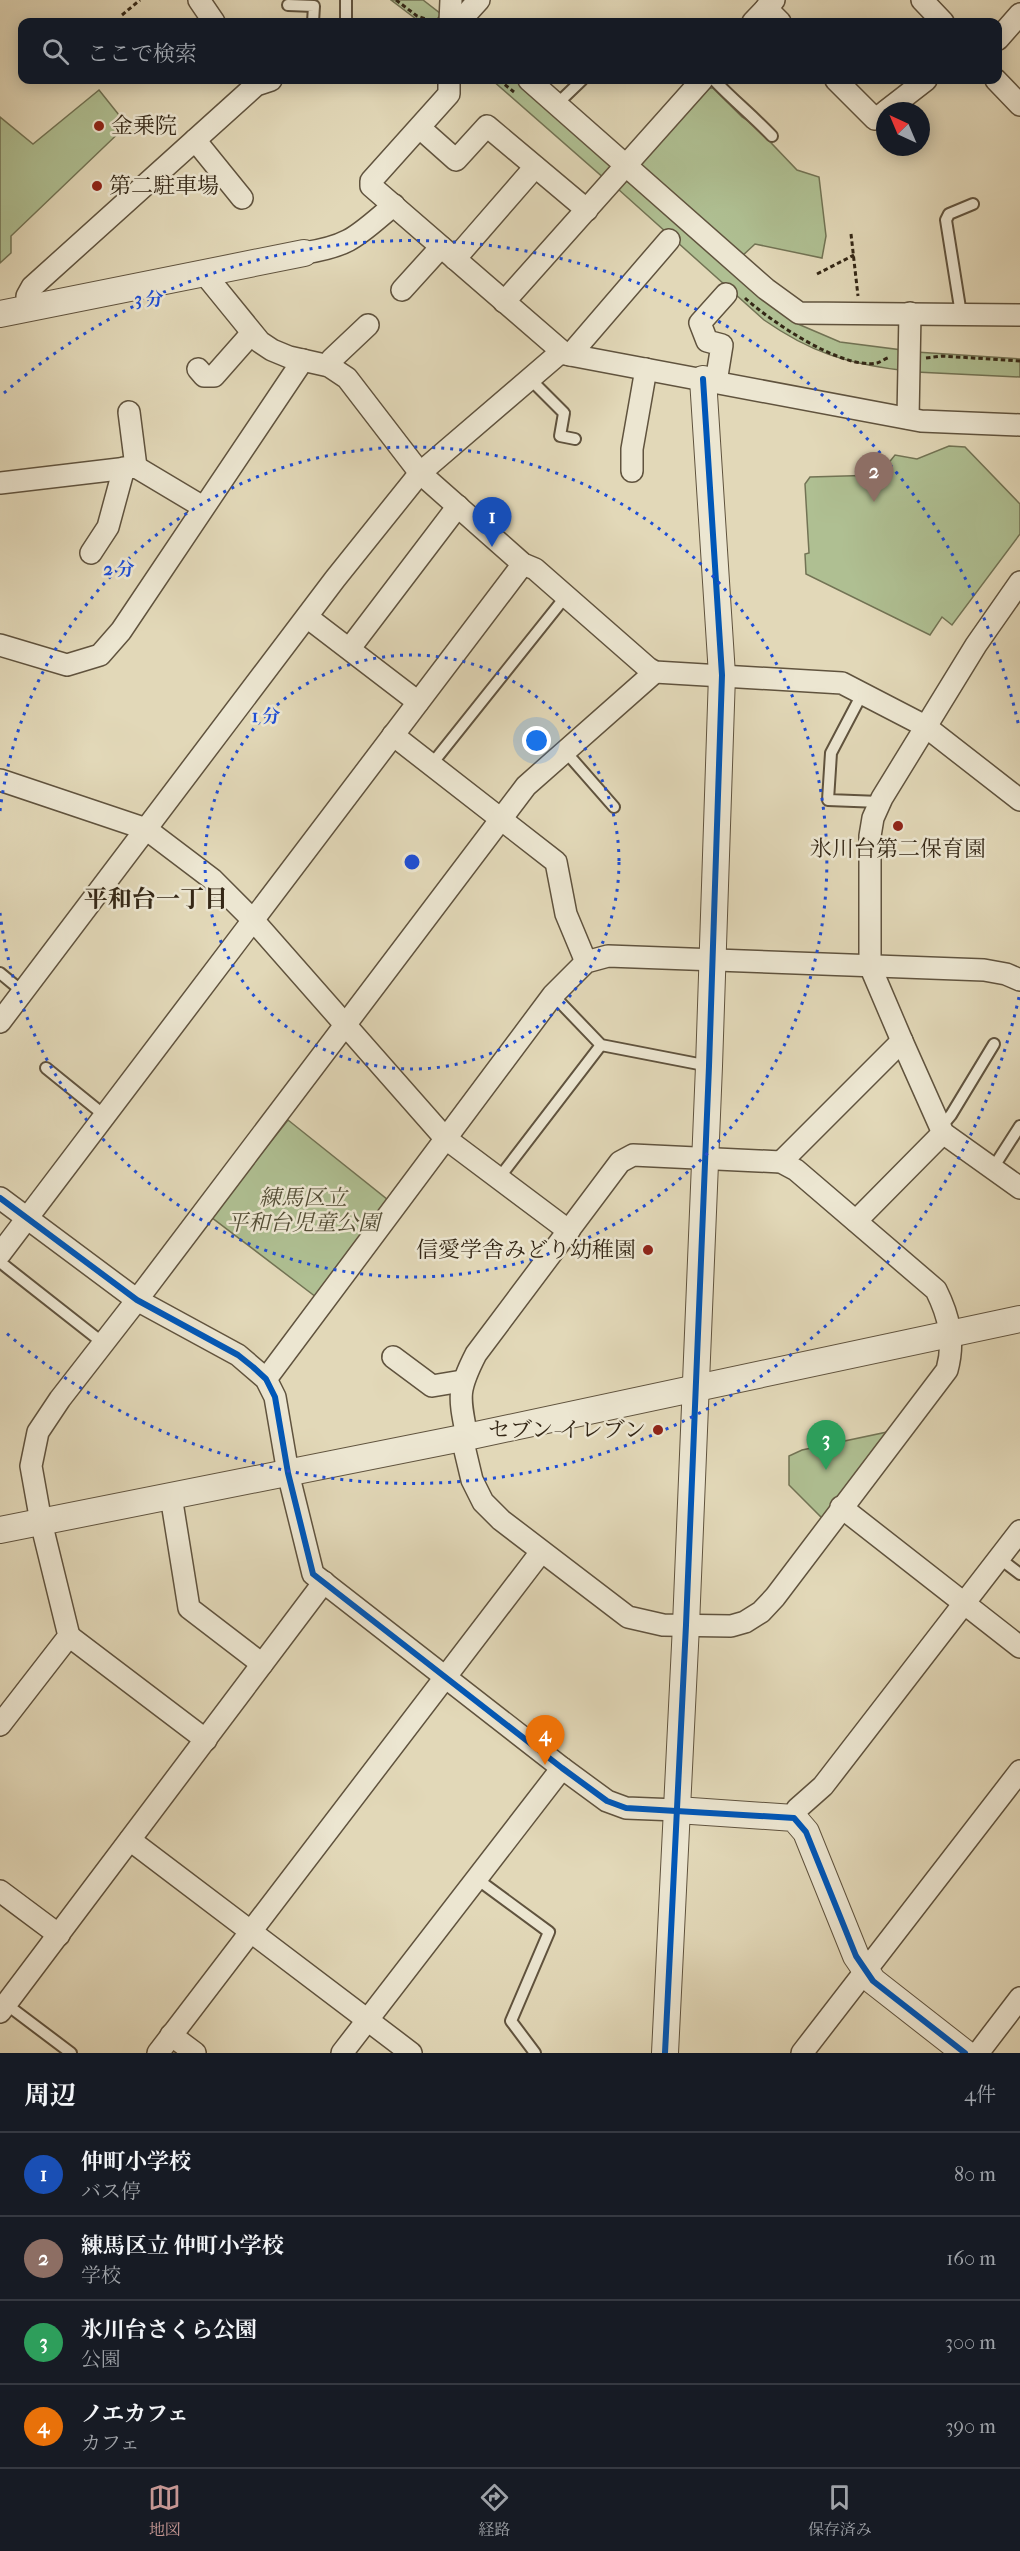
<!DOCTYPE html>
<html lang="ja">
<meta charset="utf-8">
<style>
:root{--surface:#171b24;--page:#20242c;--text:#f1f3f6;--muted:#9ea1a6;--line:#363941;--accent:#c59692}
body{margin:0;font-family:"IM FELL French Canon","Noto Serif JP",serif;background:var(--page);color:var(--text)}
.compass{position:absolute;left:876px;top:102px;width:54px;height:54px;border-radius:50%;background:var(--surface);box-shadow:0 3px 15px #0003;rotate:316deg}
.you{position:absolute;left:537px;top:741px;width:21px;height:21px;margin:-15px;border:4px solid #fff;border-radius:50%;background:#1a73e8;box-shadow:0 0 0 9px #1a73e833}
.badge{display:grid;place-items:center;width:39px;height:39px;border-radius:50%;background:var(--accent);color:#fff;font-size:20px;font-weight:700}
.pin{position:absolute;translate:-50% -50px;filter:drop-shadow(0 2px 3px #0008)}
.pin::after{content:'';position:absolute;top:32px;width:21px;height:18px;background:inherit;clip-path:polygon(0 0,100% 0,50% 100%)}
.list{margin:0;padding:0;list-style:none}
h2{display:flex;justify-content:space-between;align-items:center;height:78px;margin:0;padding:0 24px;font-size:26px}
h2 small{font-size:20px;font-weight:400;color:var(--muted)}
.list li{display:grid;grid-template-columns:39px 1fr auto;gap:18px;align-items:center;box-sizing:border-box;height:84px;padding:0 24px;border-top:2px solid var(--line)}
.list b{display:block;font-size:22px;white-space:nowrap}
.list p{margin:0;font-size:20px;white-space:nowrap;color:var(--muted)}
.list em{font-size:20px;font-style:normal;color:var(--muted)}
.icon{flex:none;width:33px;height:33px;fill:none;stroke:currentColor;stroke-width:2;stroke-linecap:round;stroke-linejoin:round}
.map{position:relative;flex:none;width:1020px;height:2053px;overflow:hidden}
.search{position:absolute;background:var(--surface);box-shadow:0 3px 15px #0003;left:18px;right:18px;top:18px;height:66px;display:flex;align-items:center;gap:15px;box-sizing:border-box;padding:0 21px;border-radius:12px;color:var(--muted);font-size:22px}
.sheet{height:414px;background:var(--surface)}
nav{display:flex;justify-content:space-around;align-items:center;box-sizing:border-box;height:84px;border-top:2px solid var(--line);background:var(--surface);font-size:16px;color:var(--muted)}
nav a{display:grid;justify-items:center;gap:3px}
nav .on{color:var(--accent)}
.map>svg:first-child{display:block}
</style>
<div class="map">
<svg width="1020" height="2053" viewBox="0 0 1020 2053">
<rect width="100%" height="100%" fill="#e2d8b8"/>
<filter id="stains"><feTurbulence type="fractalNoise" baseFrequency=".00333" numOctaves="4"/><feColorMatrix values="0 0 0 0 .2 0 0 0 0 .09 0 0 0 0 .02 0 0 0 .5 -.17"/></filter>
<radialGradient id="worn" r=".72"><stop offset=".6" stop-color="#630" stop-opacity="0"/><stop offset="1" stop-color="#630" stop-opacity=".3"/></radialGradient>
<g fill="#afbf92" stroke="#727354" stroke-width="1.5">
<path d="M391 0H423L441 14 435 22H420Z"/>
<path d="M492 80H517L614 165 605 179Z"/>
<path d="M708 88H713L742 117 752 123 797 170 819 177 826 236 822 258 755 244 740 258 639 163Z"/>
<path d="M99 90 127 125 11 236V253L0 263V117L33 144Z"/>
<path d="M626 180 770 304 798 324 840 342 902 350 900 370C845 363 810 352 764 320L618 189Z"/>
<path d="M916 352 1020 359V377L916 372Z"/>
<path d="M949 446 965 447 1020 504V534L952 625 942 617 930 635 806 574 805 554 809 553 805 484 810 477 879 475 895 455 917 459Z"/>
<path d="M288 1120 388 1200 316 1297 211 1217Z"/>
<path d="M892 1431 825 1521 789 1485V1456L802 1450Z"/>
</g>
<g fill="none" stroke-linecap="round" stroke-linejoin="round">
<defs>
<g id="service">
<path d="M346 0V22"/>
<path d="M288 5 314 6 313 22"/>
<path d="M714 80C733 100 753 116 772 136"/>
<path d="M557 104 582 80"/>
<path d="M961 314 946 220 949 214 973 204"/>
<path d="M531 380 564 413 560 436 575 439"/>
<path d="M862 694 831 753 828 800 880 802"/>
<path d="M565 751 614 807"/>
<path d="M431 765 566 596"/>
<path d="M0 973 23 992"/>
<path d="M553 995 601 1045 709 1066"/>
<path d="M46 1068 104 1115"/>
<path d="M941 1127 951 1115 994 1044"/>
<path d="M993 1168 1020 1126"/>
<path d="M499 1178 601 1045"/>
<path d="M0 1262 103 1343"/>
<path d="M999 1558 1020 1574"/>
<path d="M477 1879 549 1932 511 2021 535 2053"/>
<path d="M6 2004 71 2053"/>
</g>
<g id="minor">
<path d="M199 0 214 22"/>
<path d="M922 0 943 22"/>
<path d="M766 8 780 22"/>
<path d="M450 22 451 0"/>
<path d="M459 22 479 0"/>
<path d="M753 22 774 0"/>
<path d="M998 39 1020 14"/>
<path d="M449 80V94L371 181V186L565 354 921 421 1020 425"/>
<path d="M529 80 766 289 799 313 1020 315"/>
<path d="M836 80 875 119 885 112"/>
<path d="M996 80 1020 105"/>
<path d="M886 111 926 80"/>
<path d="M420 128 456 160 487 126 587 210"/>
<path d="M195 140 242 198"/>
<path d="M304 253C351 246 358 235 394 205"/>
<path d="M455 259 535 167"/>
<path d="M203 272 260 342 272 350 289 357 329 366 347 378 420 473 523 564 535 569 648 668 655 672 842 683 925 726 1020 800"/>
<path d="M402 290 441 247"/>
<path d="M504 302 702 80"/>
<path d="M28 307 27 296 32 287 256 85 271 80"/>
<path d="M570 355 669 240"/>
<path d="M329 366 332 359 368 325"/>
<path d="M198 369 204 376H214L252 333"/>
<path d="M716 382 722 345 707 341 700 323 726 294"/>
<path d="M129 412 136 467"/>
<path d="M908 418 910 313"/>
<path d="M632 471V449L646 369"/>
<path d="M0 483 136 467 203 507"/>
<path d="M91 553 108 527 124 468"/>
<path d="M1020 582 976 645 882 798 873 818 870 836V966L902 1041 943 1133 1020 1188"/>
<path d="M307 617 418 702"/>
<path d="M0 645 67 665 100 655 121 631 303 360"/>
<path d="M350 648 458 506"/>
<path d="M393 735 556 862 566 914 586 962"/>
<path d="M0 780 146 829 212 879 253 920 445 1138 569 1231"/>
<path d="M0 1022 335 579 420 473 561 352"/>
<path d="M781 1162 902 1041"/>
<path d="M0 1198 137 1300 238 1355 266 1379 275 1397 288 1473 313 1574 562 1768 607 1801 626 1808 677 1810"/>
<path d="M856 1221 943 1133"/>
<path d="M0 1254 523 564"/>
<path d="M393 1357 432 1386 462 1381"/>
<path d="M266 1379 553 995 586 962 608 956 984 970 1006 974 1020 980"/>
<path d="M462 1438 472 1480 483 1502 501 1520 628 1617 663 1625 731 1626 745 1622 761 1612 775 1597 947 1370C955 1341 949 1316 936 1290L796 1170 781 1162 633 1155 620 1162 476 1354C457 1391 459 1396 467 1437"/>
<path d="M171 1496 189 1608 262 1664"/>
<path d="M841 1507 1020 1647"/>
<path d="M69 1636 206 1740"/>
<path d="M0 1725 69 1636 41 1522 31 1466 38 1432 60 1399 137 1300 526 786 655 672"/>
<path d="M794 1818 797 1809 823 1786 1020 1531"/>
<path d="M130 1840 411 2053"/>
<path d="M0 1891 59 1935"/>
<path d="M0 2012 324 1582"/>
<path d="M171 2035 195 2053"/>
<path d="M158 2053 541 1552"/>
<path d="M342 2053 562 1768"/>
<path d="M802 2053 1020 1771"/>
<path d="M978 2053 1020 1998"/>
</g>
<g id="tertiary">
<path d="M0 314 304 253"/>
<path d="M0 1530 462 1438 1020 1319"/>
<path d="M677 1810 794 1818 806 1832 856 1956 873 1981 965 2053"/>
<path d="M665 2053 686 1625 709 1066 722 675 703 379"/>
</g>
</defs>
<use href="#service" stroke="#60533e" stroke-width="14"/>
<use href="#minor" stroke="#60533e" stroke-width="24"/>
<use href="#tertiary" stroke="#60533e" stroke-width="28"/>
<g stroke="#342716" stroke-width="3" stroke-dasharray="4.5 3" stroke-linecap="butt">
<path d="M396 0 417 16 432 21"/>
<path d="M122 15 140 0"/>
<path d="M113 22H114"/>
<path d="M499 80 514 92"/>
<path d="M851 234 858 296"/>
<path d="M817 274 854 255"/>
<path d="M745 298C770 321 842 370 877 363 881 362 886 358 890 357"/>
<path d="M926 358 942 356 1020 361"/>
</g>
<use href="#service" stroke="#ece6d1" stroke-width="10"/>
<use href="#minor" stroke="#ece6d1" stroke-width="21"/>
<use href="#tertiary" stroke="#ece6d1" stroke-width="26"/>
<defs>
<g id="cycleway">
<path d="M0 1198 137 1300 238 1355 253 1367 266 1379 275 1397 288 1473 313 1574 562 1768 607 1801 626 1808 794 1818 806 1832 856 1956 873 1981 965 2053"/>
<path d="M665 2053 686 1625 709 1066 722 675 703 379"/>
</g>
</defs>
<use href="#cycleway" stroke="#ece6d1" stroke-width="10"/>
<use href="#cycleway" stroke="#0057b8" stroke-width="6"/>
</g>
<g fill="none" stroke="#1d4ed8" stroke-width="3" stroke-dasharray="3 6">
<circle cx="412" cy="862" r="207"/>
<path d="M0 811A415 415 0 1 1 0 913"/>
<path d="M1019 997A622 622 0 0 1 4 1331M4 393A622 622 0 0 1 1019 727"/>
</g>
<g fill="#8f2418" stroke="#ece6d1" stroke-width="2">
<circle cx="99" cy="126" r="6"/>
<circle cx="97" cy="186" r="6"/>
<circle cx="898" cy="826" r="6"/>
<circle cx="648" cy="1250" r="6"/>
<circle cx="658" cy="1430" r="6"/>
</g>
<g text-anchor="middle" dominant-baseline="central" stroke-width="5" stroke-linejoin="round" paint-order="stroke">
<g font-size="22" fill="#342716" stroke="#ece6d1" text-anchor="start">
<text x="111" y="126">金乗院</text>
<text x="109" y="186">第二駐車場</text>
<text x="898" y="849" text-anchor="middle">氷川台第二保育園</text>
<text x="636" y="1250" text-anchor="end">信愛学舎みどり幼稚園</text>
<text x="646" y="1430" text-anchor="end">セブン-イレブン</text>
</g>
<g font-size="22" font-style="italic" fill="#534d35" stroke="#ece6d1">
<text x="303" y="1198">練馬区立<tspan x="303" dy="25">平和台児童公園</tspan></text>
</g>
<g font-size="24" font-weight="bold" fill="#342716" stroke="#ece6d1">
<text x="156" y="899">平和台一丁目</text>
</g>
</g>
<circle cx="412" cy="862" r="9" fill="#1d4ed8" stroke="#ece6d1" stroke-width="3"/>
<g font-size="18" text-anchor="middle" font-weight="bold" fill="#1d4ed8" stroke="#ece6d1" stroke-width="5" stroke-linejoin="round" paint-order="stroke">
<text x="149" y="305">3 分</text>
<text x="119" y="575">2 分</text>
<text x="266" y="722">1 分</text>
</g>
<rect width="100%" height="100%" filter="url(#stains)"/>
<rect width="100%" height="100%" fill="url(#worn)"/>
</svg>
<svg class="compass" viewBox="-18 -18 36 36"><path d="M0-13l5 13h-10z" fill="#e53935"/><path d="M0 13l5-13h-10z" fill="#9ea1a6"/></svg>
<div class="you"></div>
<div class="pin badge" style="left:492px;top:547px;background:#1a4fb4">1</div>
<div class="pin badge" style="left:874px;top:502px;background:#8d6e63">2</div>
<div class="pin badge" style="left:826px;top:1470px;background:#2e9e5b">3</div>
<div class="pin badge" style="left:545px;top:1765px;background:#e8710a">4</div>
<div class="search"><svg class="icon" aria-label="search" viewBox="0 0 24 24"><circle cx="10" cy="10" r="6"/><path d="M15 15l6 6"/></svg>ここで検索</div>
</div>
<section class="sheet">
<h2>周辺<small>4件</small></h2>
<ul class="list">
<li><span class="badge" style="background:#1a4fb4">1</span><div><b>仲町小学校</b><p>バス停</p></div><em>80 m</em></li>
<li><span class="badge" style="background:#8d6e63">2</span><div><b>練馬区立 仲町小学校</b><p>学校</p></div><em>160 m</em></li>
<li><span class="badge" style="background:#2e9e5b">3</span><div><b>氷川台さくら公園</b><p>公園</p></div><em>300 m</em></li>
<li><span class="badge" style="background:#e8710a">4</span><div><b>ノエカフェ</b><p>カフェ</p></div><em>390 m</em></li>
</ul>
</section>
<nav>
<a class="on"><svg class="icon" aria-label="map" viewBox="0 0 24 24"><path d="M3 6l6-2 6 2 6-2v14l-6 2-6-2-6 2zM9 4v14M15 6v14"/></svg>地図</a>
<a><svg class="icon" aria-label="directions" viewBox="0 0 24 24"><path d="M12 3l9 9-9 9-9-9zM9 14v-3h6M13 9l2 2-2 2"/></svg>経路</a>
<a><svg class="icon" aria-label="saved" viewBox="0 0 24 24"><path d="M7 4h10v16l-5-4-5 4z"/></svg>保存済み</a>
</nav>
